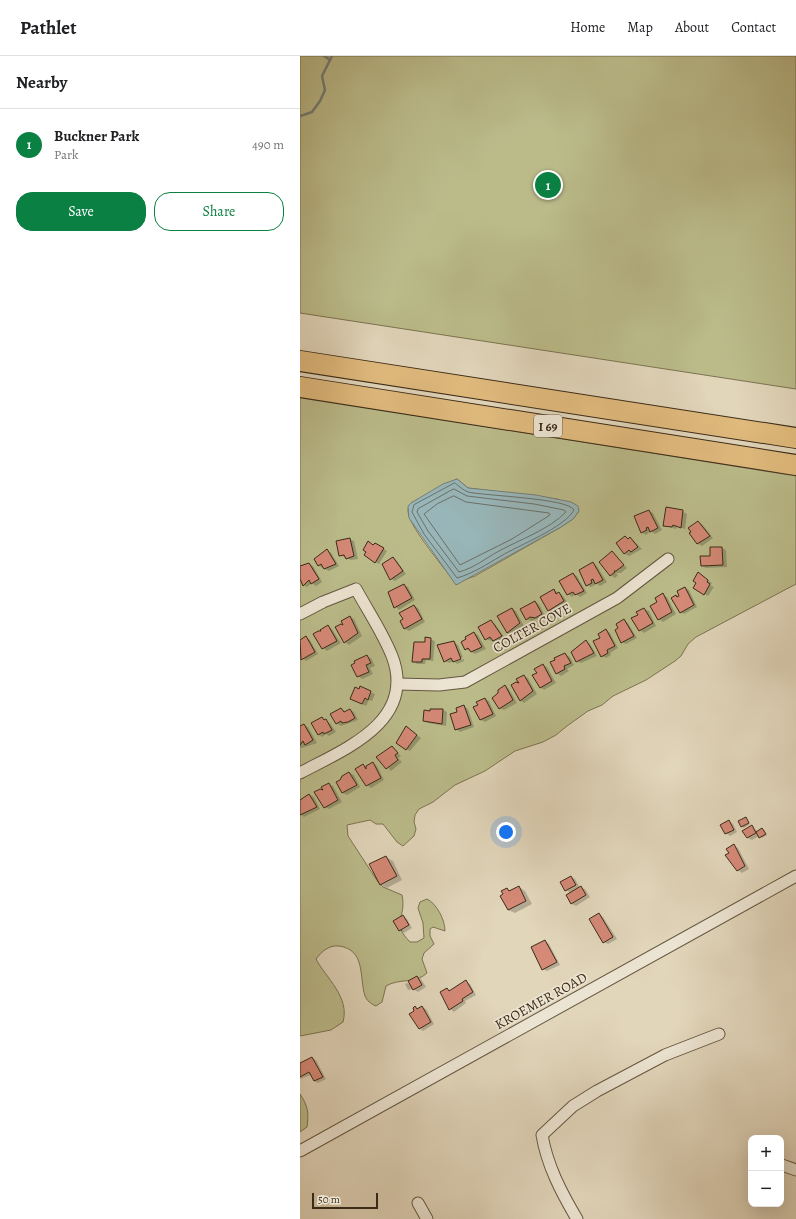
<!DOCTYPE html>
<meta charset="utf-8">
<style>
:root{--surface:#fff;--page:#f2f2f2;--text:#202124;--muted:#757577;--line:#e0e0e0;--accent:#0b8043}
body{margin:0;font-family:Alegreya,serif;background:var(--page);color:var(--text)}
.controls{position:absolute;right:12px;bottom:12px;display:grid;overflow:hidden;border-radius:8px;box-shadow:0 4px 16px #0002}
.controls button{width:36px;height:36px;display:grid;place-items:center;padding:0;border:0;border-bottom:1px solid var(--line);background:var(--surface);color:var(--text);font:20px sans-serif}
.scale{position:absolute;left:12px;bottom:10px;width:66px;box-sizing:border-box;padding-left:4px;border:2px solid #3b2b17;border-top:0;font-size:11px;line-height:14px;white-space:nowrap;color:#3b2b17;-webkit-text-stroke:3px #ece4d2;paint-order:stroke}
.you{position:absolute;left:206px;top:776px;width:14px;height:14px;margin:-10px;border:3px solid #fff;border-radius:50%;background:#1a73e8;box-shadow:0 0 0 6px #1a73e833}
.badge{display:grid;place-items:center;width:26px;height:26px;border-radius:50%;background:var(--accent);color:#fff;font-size:13px;font-weight:700}
.pin{position:absolute;translate:-50% -50%;border:2px solid #fff;box-shadow:0 1px 4px #0006}
.list{margin:0;padding:0;list-style:none}
h2{display:flex;justify-content:space-between;align-items:center;height:52px;margin:0;padding:0 16px;font-size:17px}
h2 small{font-size:13px;font-weight:400;color:var(--muted)}
.list li{display:grid;grid-template-columns:26px 1fr auto;gap:12px;align-items:center;box-sizing:border-box;height:72px;padding:0 16px;border-top:1px solid var(--line)}
.list b{display:block;font-size:15px;white-space:nowrap}
.list p{margin:0;font-size:13px;white-space:nowrap;color:var(--muted)}
.list em{font-size:13px;font-style:normal;color:var(--muted)}
.actions{display:flex;gap:8px;padding:12px 16px}
.actions a{flex:1;padding:9px 0;border:1px solid var(--accent);border-radius:16px;text-align:center;font-size:14px;color:var(--accent)}
.actions .main{background:var(--accent);color:#fff}
.map{position:relative;flex:none;width:496px;height:1163px;overflow:hidden}
header{display:flex;align-items:center;gap:24px;box-sizing:border-box;height:56px;padding:0 20px;background:var(--surface);border-bottom:1px solid var(--line)}
header strong{font-size:19px}
nav{display:flex;gap:22px;margin-inline-start:auto;font-size:14px}
main{display:flex}
aside{flex:1;background:var(--surface)}
.map>svg:first-child{display:block}
</style>
<header>
<strong>Pathlet</strong>
<nav><a>Home</a><a>Map</a><a>About</a><a>Contact</a></nav>
</header>
<main>
<aside>
<h2>Nearby<small></small></h2>
<ul class="list">
<li><span class="badge">1</span><div><b>Buckner Park</b><p>Park</p></div><em>490 m</em></li>
</ul>
<div class="actions"><a class="main">Save</a><a>Share</a></div>
</aside>
<div class="map">
<svg width="496" height="1163" viewBox="0 0 496 1163">
<rect width="100%" height="100%" fill="#e1d5ba"/>
<filter id="stains"><feTurbulence type="fractalNoise" baseFrequency=".005" numOctaves="4"/><feColorMatrix values="0 0 0 0 .2 0 0 0 0 .09 0 0 0 0 .02 0 0 0 .5 -.17"/></filter>
<radialGradient id="worn" r=".72"><stop offset=".6" stop-color="#630" stop-opacity="0"/><stop offset="1" stop-color="#630" stop-opacity=".3"/></radialGradient>
<g fill="#bbbb8a" stroke="#7b7350" fill-rule="evenodd">
<path d="M0 0H496V333L0 257Z"/>
<path d="M0 341 496 420V528L396 581 388 588 381 600 375 605 346 624 313 640 302 649 288 655 267 670 256 679 243 686 215 695 185 715 155 729 133 746 119 753 115 759 114 766 116 773 114 780 103 790 97 786 83 768H76L70 764 47 769 48 780 78 826 83 831 102 839C107 862 90 866 110 886H117L124 882 123 867 118 852 120 846 127 843C137 848 145 864 145 875L133 871 130 873V880L134 888 124 897 122 903 127 917C116 928 99 922 86 930L82 946 76 950C71 948 67 945 65 940 59 921 66 894 39 890 29 889 22 895 16 903 26 922 50 941 43 966L31 974 0 980ZM157 423 168 432 257 443 279 455 273 463 261 471 175 520 161 525 157 529C147 515 108 470 108 455 108 451 109 449 111 447Z"/>
<path d="M0 1038C8 1050 9 1057 7 1071L0 1076Z"/>
</g>
<path fill="#98b6b9" stroke="#737e78" d="M157 423 168 432 236 439 271 446 278 450 279 455 273 463 261 471 156 529 109 462 108 450 111 447 143 428Z"/>
<g fill="#0003">
<path d="M349 455 353 457 362 474 355 478 349 474 350 476 346 479 341 476Z"/>
<path d="M382 455 387 458 385 473 377 470 376 473 369 471 365 469Z"/>
<path d="M398 466 402 468 413 482 402 490 398 488 391 477Z"/>
<path d="M325 481 334 485 342 493 329 500 325 498 317 488Z"/>
<path d="M49 483 54 485 58 503 51 504 40 499Z"/>
<path d="M75 488 87 495 79 508 75 506Z"/>
<path d="M422 492 426 494 427 511 406 512 402 510Z"/>
<path d="M27 494 31 497 39 510 29 515 19 510 15 504Z"/>
<path d="M312 496 327 512 321 517H316L318 519 315 522 311 519Z"/>
<path d="M93 502 97 505 106 518 95 525 91 523Z"/>
<path d="M293 507 297 510 307 526 300 530 294 526 295 529 291 531 287 529Z"/>
<path d="M9 508 13 510 22 526 16 530 12 527 7 531 3 529 0 523V512Z"/>
<path d="M273 518 277 520 287 537 280 541 276 538 272 541 268 538Z"/>
<path d="M402 520 412 527 410 529 414 531 408 540 394 532Z"/>
<path d="M104 529 108 531 115 544 99 554 92 547 89 537Z"/>
<path d="M385 532 389 534 397 551 384 558 380 556 376 540H380Z"/>
<path d="M254 534 263 540 268 547 252 556 248 554Z"/>
<path d="M363 539 367 541 376 558 363 566 359 563 358 546Z"/>
<path d="M235 546 239 548 245 560 231 565 227 563Z"/>
<path d="M114 550 118 552 125 566 109 575 105 573Z"/>
<path d="M212 553 216 555 224 570 215 574 216 577 212 579 207 577Z"/>
<path d="M344 553 349 555 356 570 344 577 340 574 338 556Z"/>
<path d="M50 561 54 563 62 580 49 589 45 586 37 571H46Z"/>
<path d="M324 564 328 567 337 582 326 588 322 586 319 572Z"/>
<path d="M191 565 195 568 205 582 197 587 186 583Z"/>
<path d="M28 570 32 573 41 587 27 595 23 592 22 576Z"/>
<path d="M306 574 310 577 318 592 310 597 311 599 306 602 302 600V583Z"/>
<path d="M174 577 178 579 186 593 175 598 166 593 162 586Z"/>
<path d="M6 581 10 584 18 598 6 605 0 599V585Z"/>
<path d="M126 582 135 585 133 605 126 604 125 608H117L113 605 126 587Z"/>
<path d="M286 585 290 588 297 600 281 607 277 605Z"/>
<path d="M154 586 158 589 163 601 149 607 145 605Z"/>
<path d="M265 598 270 601 274 609 267 613 269 615 261 620 257 617 256 604Z"/>
<path d="M67 600 71 602 75 610 70 612 73 618 62 623 58 620Z"/>
<path d="M164 603V605L157 608 155 606Z"/>
<path d="M243 609 247 611 256 627 244 634 240 631 238 617Z"/>
<path d="M224 620 228 622 237 638 224 647 220 644 221 629 218 623Z"/>
<path d="M205 630 209 633 217 647 204 654 199 652Z"/>
<path d="M60 632 75 638 72 645 69 644 66 650 55 645Z"/>
<path d="M185 643 189 645 196 660 185 666 181 664 174 652Z"/>
<path d="M164 650 168 653 174 671 160 676 156 673 159 656Z"/>
<path d="M41 653 46 656 50 654 54 656 58 664 41 670 36 667Z"/>
<path d="M143 654 147 656 146 670 128 667 124 665 125 655Z"/>
<path d="M22 662 30 667 36 676 29 680 26 678 22 681 18 678Z"/>
<path d="M4 669 8 671 17 687 2 692 0 691V671Z"/>
<path d="M106 671 121 682 110 695 106 693Z"/>
<path d="M92 691 101 700 98 702 102 706 91 715 78 701Z"/>
<path d="M73 707 77 710 84 724 71 732 67 729 63 709 66 711Z"/>
<path d="M50 717 54 719 60 731 47 739 43 737 37 726Z"/>
<path d="M29 728 33 730 42 746 29 753 25 751V736Z"/>
<path d="M10 739 14 741 20 753 4 761 0 758V745Z"/>
<path d="M446 762 450 768 444 772 442 771Z"/>
<path d="M429 765 433 768 437 776 430 780 426 777Z"/>
<path d="M452 770 458 776 464 774 467 779 462 782 459 780 452 784 448 782Z"/>
<path d="M434 790 438 792 449 813 442 817 438 814 430 797Z"/>
<path d="M86 801 93 805 102 824 87 832 80 828Z"/>
<path d="M271 821 275 823 280 832 285 833 290 841 276 850 272 848 267 840 271 837 266 834Z"/>
<path d="M219 831 225 835 232 848 215 857 208 854 207 833 211 835Z"/>
<path d="M299 858 303 861 317 883 308 888 304 886Z"/>
<path d="M103 860 107 863 112 872 104 877 100 874Z"/>
<path d="M245 885 249 888 260 909 247 915 243 913Z"/>
<path d="M117 921 121 923 126 931 118 936 113 933 108 934 105 928 107 927 111 929Z"/>
<path d="M166 926 170 928 176 939 165 945 166 947 154 956 150 953 141 936 147 933 150 935Z"/>
<path d="M115 951 118 953 122 951 126 953 134 968 123 975 119 972Z"/>
<path d="M12 1002 16 1004 26 1023 18 1027 14 1025 11 1019 0 1023V1008Z"/>
</g>
<g fill="none" stroke-linecap="round" stroke-linejoin="round">
<g stroke="#6a7068" stroke-width="1">
<path d="M155 427C159 430 163 434 168 436 185 440 268 442 274 454 264 472 219 489 201 500 187 508 174 517 157 522L124 478 112 456 114 449Z"/>
<path d="M154 433 167 440 234 448 264 454 266 456C250 473 219 484 199 495 186 502 174 512 159 516L128 475 117 456 118 453Z"/>
<path d="M154 440 166 446 249 457 250 459 212 483 160 509 124 458 137 448Z"/>
</g>
<g stroke="#737e78" stroke-width="2.5">
<path d="M24 0 30 4"/>
<path d="M0 60 12 56 20 45 25 34 22 20 32 0"/>
</g>
</g>
<g fill="#d58977" stroke="#3b2b17">
<path d="M366 451 383 454 381 472 373 469 372 471 363 470Z"/>
<path d="M349 454 358 472 350 476 348 471 346 472 347 474 341 477 334 460Z"/>
<path d="M398 465 410 480 397 488 389 477 391 476 388 472Z"/>
<path d="M325 480 328 483 330 481 338 491 331 496 329 494 324 498 316 487Z"/>
<path d="M50 482 54 500 46 503 44 499 39 500 36 485Z"/>
<path d="M68 485 73 489 75 487 84 492 75 507 64 499 66 496 63 494Z"/>
<path d="M410 491H422L423 509 401 510 400 500H410Z"/>
<path d="M27 493 36 508 24 513 21 508 18 510 14 503Z"/>
<path d="M312 495 324 509 316 515H314L315 516 310 520 299 506Z"/>
<path d="M93 501 103 515 90 524 82 508Z"/>
<path d="M293 506 303 524 295 528 293 523 291 524 292 527 286 530 279 514Z"/>
<path d="M9 507 19 523 11 528 9 524 3 530 0 523V510Z"/>
<path d="M398 516 408 524 407 526 410 528 404 539 393 532 396 527 393 525Z"/>
<path d="M273 517 284 535 275 539 273 536 267 539 259 525Z"/>
<path d="M104 528 112 542 94 552 88 536Z"/>
<path d="M385 531 394 549 380 557 371 542 376 539 377 541 379 540 377 535Z"/>
<path d="M254 533 256 538 259 536 264 545 248 555 240 541Z"/>
<path d="M363 537 372 556 358 564 350 550 357 546 355 542Z"/>
<path d="M235 545 242 558 235 562 230 561 226 564 220 553Z"/>
<path d="M114 549 122 563 104 573 100 565 103 563 99 557Z"/>
<path d="M212 552 220 567 207 577 197 560Z"/>
<path d="M344 552 353 567 339 575 331 562 338 559 336 556Z"/>
<path d="M50 560 58 577 44 587 35 571 41 568 43 569 41 565Z"/>
<path d="M324 563 334 580 321 587 315 574 318 572 316 568Z"/>
<path d="M191 564 202 580 193 585 190 581 185 584 178 571Z"/>
<path d="M28 569 37 585 22 593 13 578 18 575H21L20 574Z"/>
<path d="M306 573 315 590 307 594 308 597 301 601 293 585 300 582 298 578Z"/>
<path d="M174 576 182 591 171 596 168 592 165 594 161 586 166 583 165 581Z"/>
<path d="M6 580 15 596 1 604 0 584Z"/>
<path d="M125 581 131 582 130 603H122V606H112L114 586H125Z"/>
<path d="M286 584 294 597 276 606 271 596Z"/>
<path d="M154 585 161 603 153 606 151 602 144 606 137 589Z"/>
<path d="M265 597 271 607 264 610 265 613 256 618 250 606 255 604 254 602Z"/>
<path d="M67 599 71 607 66 609 69 616 57 621 51 609 55 607 54 605Z"/>
<path d="M243 608 252 625 240 632 232 619 237 617 234 613Z"/>
<path d="M224 619 233 635 220 645 211 629 216 626 219 627 216 623Z"/>
<path d="M205 629 213 644 199 653 192 642 198 637V634Z"/>
<path d="M60 630 71 635 68 644 65 642 62 648 50 643 55 631 59 633Z"/>
<path d="M185 642 193 658 180 664 173 651 178 649 176 646Z"/>
<path d="M164 649 171 669 155 674 150 658 157 656 156 652Z"/>
<path d="M41 652 44 656 50 653 55 662 48 666 42 667 41 665 36 668 30 658Z"/>
<path d="M130 653H143L142 668 123 665 124 654 130 655Z"/>
<path d="M22 661 24 664 26 663 32 674 24 678 23 676 18 679 11 667Z"/>
<path d="M4 668 13 684 5 689 3 685 0 689V670Z"/>
<path d="M106 670 117 679 106 694 96 687Z"/>
<path d="M92 690 98 697 95 699 98 704 86 713 76 701Z"/>
<path d="M73 706 81 722 66 730 55 713 63 708 66 713V710Z"/>
<path d="M49 716 57 729 42 737 36 726 40 724 42 720Z"/>
<path d="M29 727 38 744 24 752 14 736 20 733 23 734 21 731Z"/>
<path d="M9 738 17 751 0 759V744Z"/>
<path d="M446 761 449 767 441 771 438 765Z"/>
<path d="M429 764 434 774 425 778 420 769Z"/>
<path d="M452 769 456 777 447 782 442 775Z"/>
<path d="M462 772 466 778 459 782 456 776Z"/>
<path d="M434 788 445 810 437 815 425 799 429 797 426 793Z"/>
<path d="M86 800 97 820 80 829 69 808Z"/>
<path d="M271 820 276 829 265 835 260 826Z"/>
<path d="M219 830 226 845 208 854 200 840 203 838 201 835 207 832 209 835Z"/>
<path d="M281 830 286 839 271 848 266 839Z"/>
<path d="M299 857 313 881 303 887 289 863Z"/>
<path d="M103 859 109 869 99 875 93 865Z"/>
<path d="M245 884 257 906 242 914 231 891Z"/>
<path d="M117 920 122 929 113 934 108 925Z"/>
<path d="M166 924 173 936 162 943 163 945 149 954 140 936 147 932 149 935Z"/>
<path d="M115 950 117 953 122 950 131 966 119 973 109 958 114 955 113 952Z"/>
<path d="M12 1001 23 1021 14 1025 9 1016 0 1021V1007Z"/>
</g>
<g fill="none" stroke-linecap="round" stroke-linejoin="round">
<defs>
<g id="minor">
<path d="M0 558 23 546 56 533C68 555 83 577 92 600 117 665 45 693 0 717"/>
<path d="M97 628 139 629 165 626 317 542 368 503"/>
<path d="M0 1095 496 820"/>
<path d="M482 1109 496 1114"/>
<path d="M118 1147 127 1163"/>
<path d="M277 1163C261 1136 247 1109 242 1079L273 1050 297 1035 365 999 419 978"/>
</g>
<g id="motorway">
<path d="M0 305 496 382"/>
<path d="M0 331 496 409"/>
</g>
</defs>
<use href="#minor" stroke="#645640" stroke-width="13"/>
<use href="#motorway" stroke="#3b2b17" stroke-width="22"/>
<use href="#minor" stroke="#ece4d2" stroke-width="11"/>
<use href="#motorway" stroke="#e0ba7d" stroke-width="20"/>
</g>
<g text-anchor="middle" dominant-baseline="central" stroke-width="3.5" stroke-linejoin="round" paint-order="stroke">
<rect fill="#ece4d2" stroke="#70624f" stroke-width="1" x="234" y="359" width="28" height="22" rx="3"/>
<g font-size="13" font-weight="bold" fill="#3b2b17">
<text x="248" y="370">I 69</text>
</g>
<g font-size="14" fill="#3b2b17" stroke="#ece4d2">
<text transform="translate(232 572) rotate(-29)">COLTER COVE</text>
<text transform="translate(241 945) rotate(-29)">KROEMER ROAD</text>
</g>
</g>
<rect width="100%" height="100%" filter="url(#stains)"/>
<rect width="100%" height="100%" fill="url(#worn)"/>
</svg>
<div class="controls">
<button>+</button>
<button>−</button>
</div>
<div class="scale">50 m</div>
<div class="you"></div>
<div class="pin badge" style="left:248px;top:129px">1</div>
</div>
</main>
